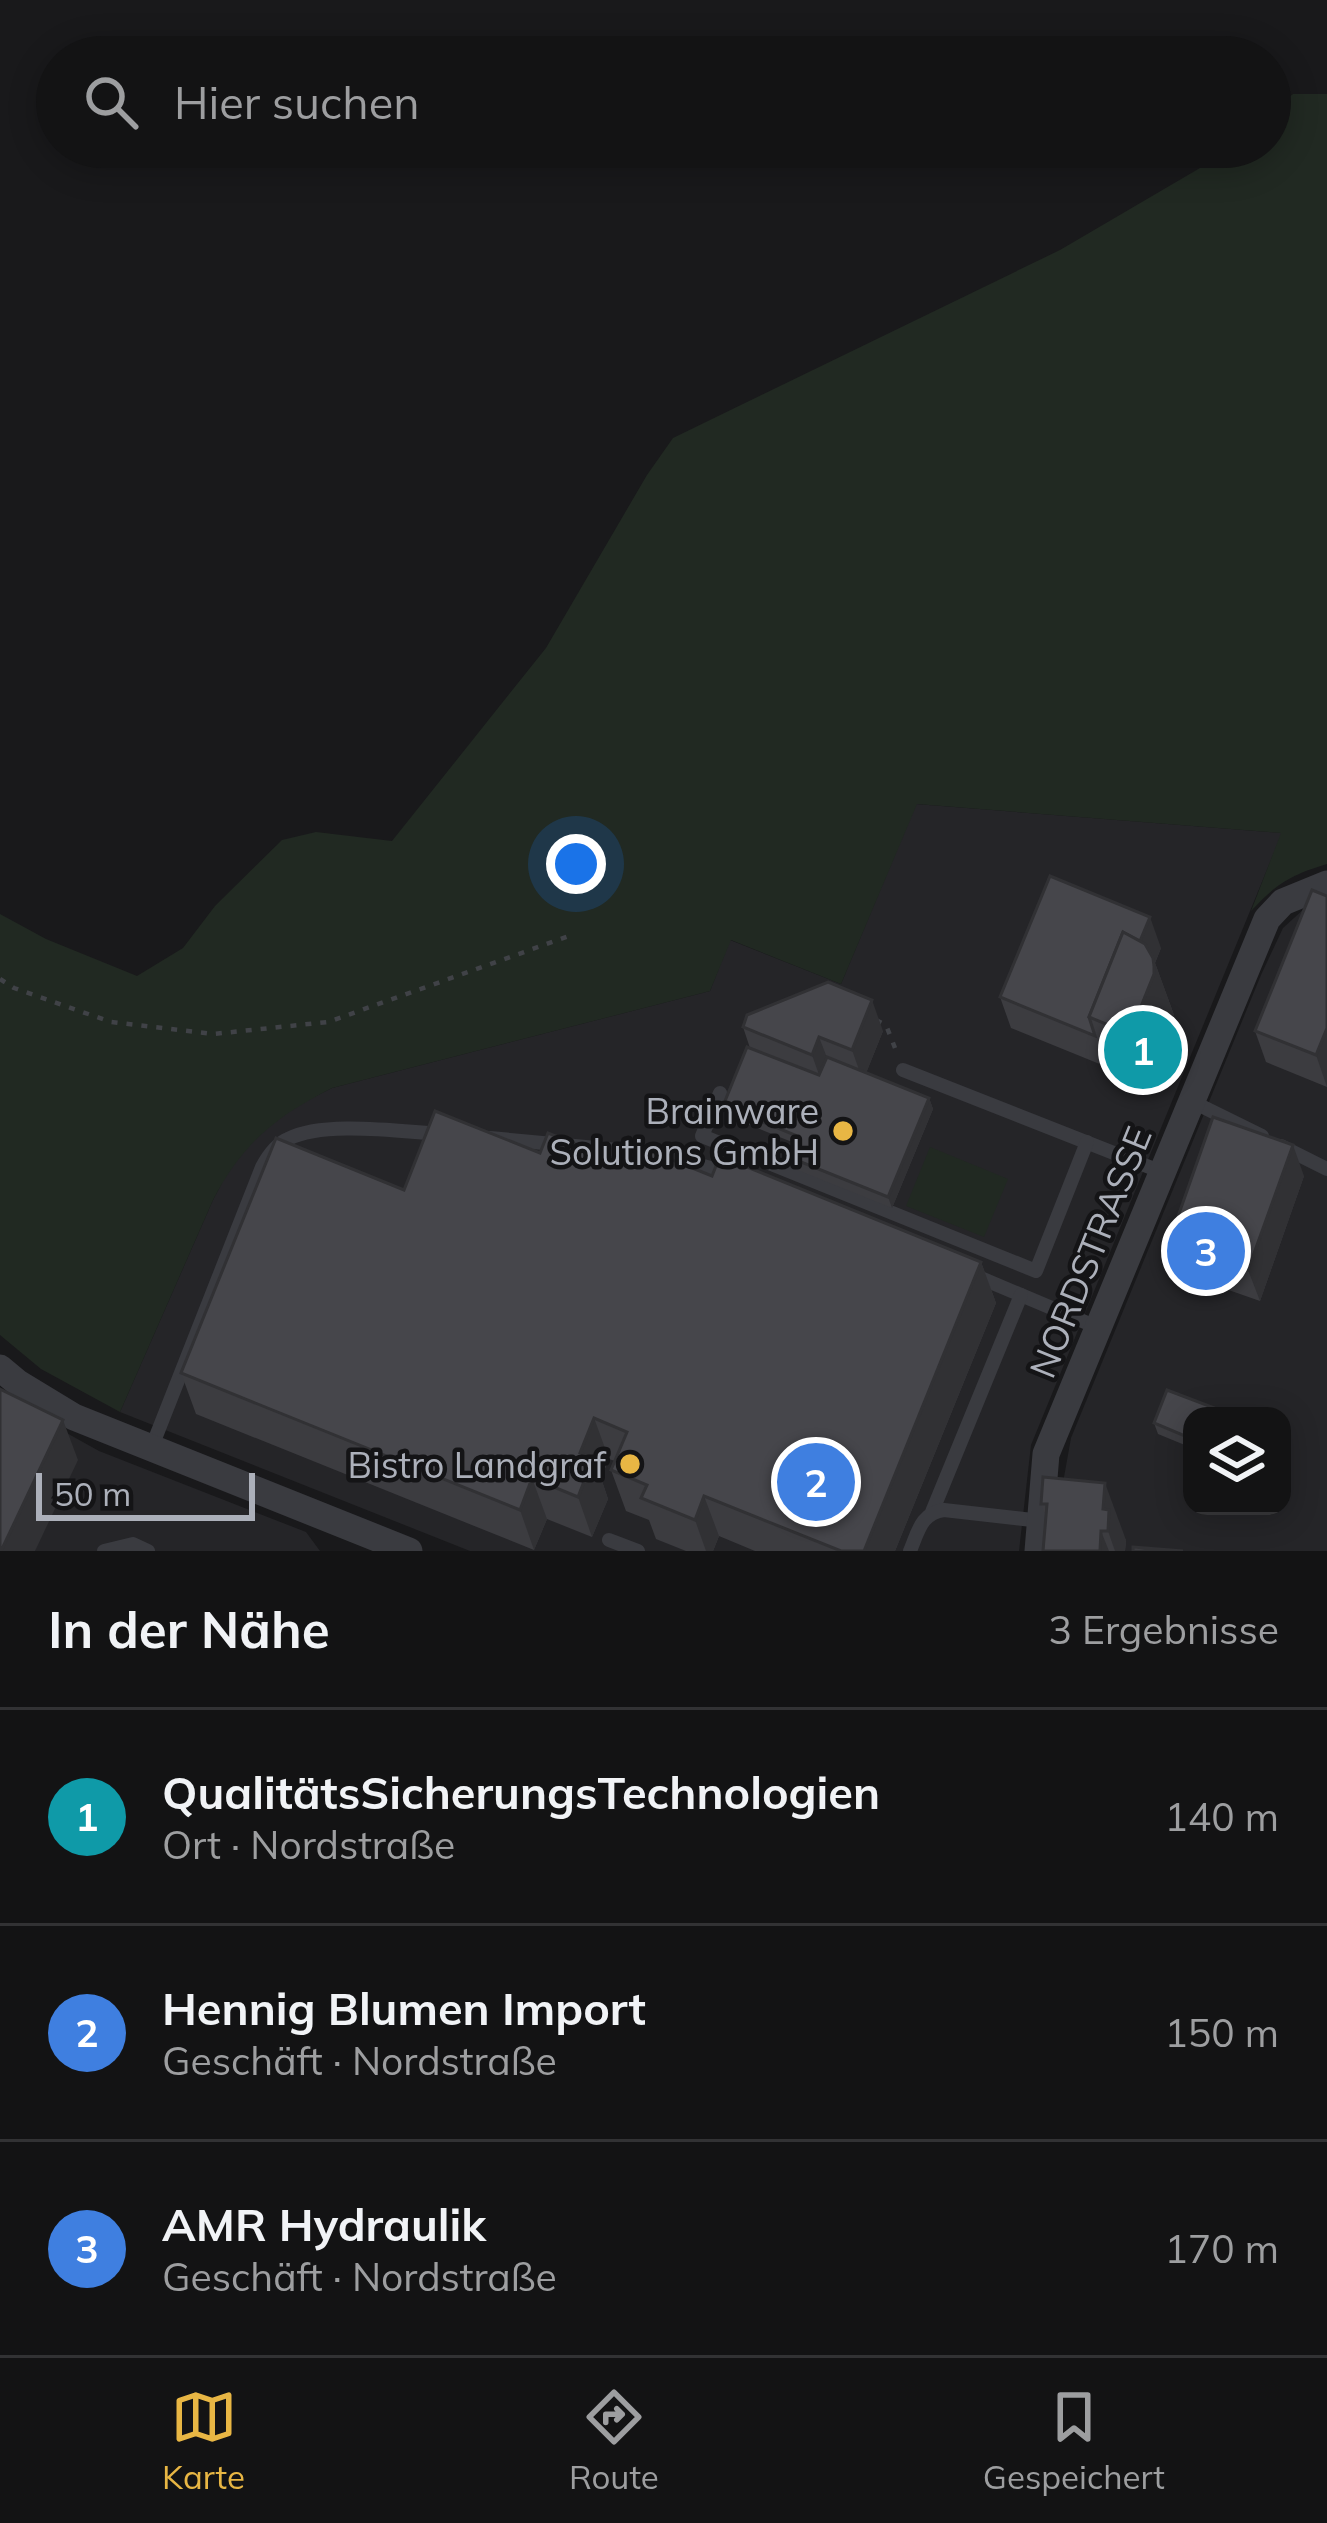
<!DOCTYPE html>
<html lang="de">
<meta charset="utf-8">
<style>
:root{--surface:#131314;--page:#202022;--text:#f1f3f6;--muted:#9d9ea0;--line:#323234;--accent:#e8b644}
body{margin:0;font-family:Mulish,sans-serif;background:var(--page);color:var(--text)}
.controls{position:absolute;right:36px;bottom:36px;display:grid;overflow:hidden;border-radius:24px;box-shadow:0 6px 30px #0003}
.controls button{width:108px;height:108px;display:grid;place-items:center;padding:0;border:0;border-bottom:3px solid var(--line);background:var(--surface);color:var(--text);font:60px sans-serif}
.scale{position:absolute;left:36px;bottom:30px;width:219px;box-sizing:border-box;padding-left:12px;border:6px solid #acb0ba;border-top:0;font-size:33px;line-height:42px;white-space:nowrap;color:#acb0ba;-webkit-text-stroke:9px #141416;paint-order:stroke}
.you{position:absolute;left:576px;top:864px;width:42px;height:42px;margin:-30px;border:9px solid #fff;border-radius:50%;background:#1a73e8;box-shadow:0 0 0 18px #1a73e833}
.badge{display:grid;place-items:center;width:78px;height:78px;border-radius:50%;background:var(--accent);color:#fff;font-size:39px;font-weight:700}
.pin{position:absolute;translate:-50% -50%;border:6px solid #fff;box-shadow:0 3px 12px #0006}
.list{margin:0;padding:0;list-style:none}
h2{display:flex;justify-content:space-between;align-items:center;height:156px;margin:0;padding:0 48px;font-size:51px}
h2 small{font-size:39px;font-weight:400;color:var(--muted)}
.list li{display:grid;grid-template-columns:78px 1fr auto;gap:36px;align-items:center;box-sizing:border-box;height:216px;padding:0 48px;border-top:3px solid var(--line)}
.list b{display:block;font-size:45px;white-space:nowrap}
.list p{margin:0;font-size:39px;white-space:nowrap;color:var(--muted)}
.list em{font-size:39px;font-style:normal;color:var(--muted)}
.icon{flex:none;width:66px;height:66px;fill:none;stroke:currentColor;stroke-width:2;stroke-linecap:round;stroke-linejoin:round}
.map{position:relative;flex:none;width:1327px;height:1551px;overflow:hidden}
.search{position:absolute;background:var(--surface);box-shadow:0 6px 30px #0003;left:36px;right:36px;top:36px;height:132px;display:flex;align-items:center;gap:30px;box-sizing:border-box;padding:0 42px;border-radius:66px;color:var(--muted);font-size:45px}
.sheet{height:804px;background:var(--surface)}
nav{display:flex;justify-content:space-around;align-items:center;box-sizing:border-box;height:168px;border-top:3px solid var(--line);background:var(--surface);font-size:33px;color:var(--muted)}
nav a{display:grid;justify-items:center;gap:6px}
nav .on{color:var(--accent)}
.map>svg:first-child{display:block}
</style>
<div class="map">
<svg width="1327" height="1551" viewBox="0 0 1327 1551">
<rect width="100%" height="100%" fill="#19191b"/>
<g fill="#252528" fill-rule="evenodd">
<path d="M916 804 1282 833 1031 1445 1019 1551H470L120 1412 213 1200 229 1169 247 1146 270 1125 300 1104 332 1088 710 991 730 940 841 984Z"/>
<path d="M1327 901V1551H1058L1059 1505 1071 1438 1261 975 1283 928 1305 908ZM1192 1416H1282V1506H1192Z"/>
<path d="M0 1389 29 1412 99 1451 306 1532 320 1551H0Z"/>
</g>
<g fill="#212922">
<path d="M1293 94H1327V864C1291 875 1277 883 1251 911L1281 833 917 804 841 984 731 940 710 991 332 1088C275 1117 243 1143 213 1200L120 1412 41 1369 0 1335V914L46 939 137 976 183 948 215 906 282 840 316 832 392 841 546 648 647 475 673 438 1060 250 1200 168 1227 147H1270V112Z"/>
<path d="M930 1147 1008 1179 984 1237 906 1206Z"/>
</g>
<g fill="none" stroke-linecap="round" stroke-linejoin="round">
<g stroke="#404247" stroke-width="4.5" stroke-dasharray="6 9" stroke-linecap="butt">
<path d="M0 979 14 988 111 1022 213 1034 328 1022 569 936"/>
<path d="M876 1020 886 1025 895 1048"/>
</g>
<g stroke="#3a3b40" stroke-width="14">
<path d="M903 1070 1162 1172"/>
<path d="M720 1093 702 1136 1036 1271 1087 1142"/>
<path d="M1191 1101 1262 1136"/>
<path d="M490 1138 661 1154 728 1173"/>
<path d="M1281 1146 1327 1169"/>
<path d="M976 1276 1099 1328"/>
<path d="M151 1449 262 1167C268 1156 276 1144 288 1139 324 1120 403 1132 444 1134"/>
<path d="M932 1512 1021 1295"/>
<path d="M609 1540 638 1551"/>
<path d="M104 1551 133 1544 148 1551"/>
<path d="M910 1551C918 1532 921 1513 944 1510L1041 1521"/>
</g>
<g stroke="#3a3b40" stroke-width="27">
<path d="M0 1368 18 1383 74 1417 409 1551"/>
<path d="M1038 1551 1046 1454 1267 919 1283 902 1327 884"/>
</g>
</g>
<g fill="#3c3c40">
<path d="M1327 896V1087L1266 1062 1255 1031Z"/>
<path d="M1161 948 1155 963 1174 1015 1175 1031 1150 1091 1109 1075 1107 1067 1011 1028 1000 997Z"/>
<path d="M743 1027 883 1031 866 1073 929 1098 933 1109 892 1208 790 1167 786 1156 792 1142 727 1116 723 1106 750 1048Z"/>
<path d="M540 1153 712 1176 981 1262 996 1303 895 1551H755L719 1536 713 1551H686L656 1539 649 1520 626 1511 611 1470 615 1461 609 1459 601 1478 608 1499 592 1537 547 1519 534 1550 196 1414 181 1373 404 1190Z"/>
<path d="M1304 1176 1260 1301 1180 1273 1169 1242Z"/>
<path d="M1167 1390 1225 1412 1226 1416H1192V1448L1158 1434 1154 1423Z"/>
<path d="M1043 1477 1126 1540 1125 1551H1043L1046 1518 1041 1504Z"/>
</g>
<g fill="#313134">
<path d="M1150 917 1161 948 1155 963 1174 1015 1175 1031 1150 1091 1130 1034 1106 1024Z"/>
<path d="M872 1000 883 1031 863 1081 852 1050Z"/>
<path d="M1327 1028V1087L1316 1055Z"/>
<path d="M819 1037 831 1068 823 1086 812 1055Z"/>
<path d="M929 1098 933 1109 892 1208 888 1197Z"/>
<path d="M1293 1145 1304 1176 1260 1301 1248 1270Z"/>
<path d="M981 1262 996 1303 895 1551H864Z"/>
<path d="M594 1418 609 1459 601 1478 608 1499 592 1537 578 1497 580 1453Z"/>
<path d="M63 1420 78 1460 35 1551H1Z"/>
<path d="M532 1478 547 1519 534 1550 520 1510Z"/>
<path d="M1105 1483 1126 1540 1125 1551H1115L1108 1531 1103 1509Z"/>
<path d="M704 1496 719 1536 713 1551H706L695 1520Z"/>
<path d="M1101 1531 1109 1551H1100Z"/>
</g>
<g fill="#46464b" stroke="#313134" stroke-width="3">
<path d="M1050 876 1150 917 1140 941 1123 932 1089 1017 1095 1036 1000 997Z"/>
<path d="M1312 890 1327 896V1028L1316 1055 1255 1031Z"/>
<path d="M1123 932 1145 944 1153 958 1154 966V974L1130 1034 1089 1017Z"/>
<path d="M828 982 872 1000 852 1050 819 1037 812 1055 743 1027 747 1015Z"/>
<path d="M747 1047 819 1075 827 1057 929 1098 888 1197 786 1156 795 1135 723 1106Z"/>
<path d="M435 1111 540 1153 548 1133 625 1164 633 1144 712 1176 720 1156 981 1262 864 1551H841L704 1496 695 1520 641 1498 647 1485 611 1470 627 1432 594 1418 580 1453 593 1458 578 1497 532 1478 520 1510 181 1373 276 1138 404 1190Z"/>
<path d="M1213 1117 1293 1145 1248 1270 1169 1242Z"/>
<path d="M0 1389 63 1420 1 1551H0Z"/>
<path d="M1167 1390 1225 1412 1223 1416H1192V1439L1154 1423Z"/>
<path d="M1043 1477 1105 1483 1103 1509 1109 1510 1108 1531H1101L1100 1551H1043L1047 1504H1041Z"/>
<path d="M1133 1547 1183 1551H1133Z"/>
</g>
<g fill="#e8b644" stroke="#141416" stroke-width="4.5">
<circle cx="843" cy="1131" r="12"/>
<circle cx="630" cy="1464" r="12"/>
</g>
<g text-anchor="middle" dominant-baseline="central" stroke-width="9" stroke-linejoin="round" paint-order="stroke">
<g font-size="36" fill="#acb0ba" stroke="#141416" text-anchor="end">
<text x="819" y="1110">Brainware<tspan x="819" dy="41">Solutions GmbH</tspan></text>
<text x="606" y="1464">Bistro Landgraf</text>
</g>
<g font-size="36" fill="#acb0ba" stroke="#141416">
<text transform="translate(1090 1252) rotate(-68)">NORDSTRASSE</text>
</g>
</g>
</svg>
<div class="controls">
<button><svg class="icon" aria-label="layers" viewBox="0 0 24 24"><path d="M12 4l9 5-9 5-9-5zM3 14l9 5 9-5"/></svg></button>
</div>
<div class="scale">50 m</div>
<div class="you"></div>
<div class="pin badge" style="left:1143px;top:1050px;background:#0f9aa8">1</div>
<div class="pin badge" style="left:816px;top:1482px;background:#3f7fe0">2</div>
<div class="pin badge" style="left:1206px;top:1251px;background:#3f7fe0">3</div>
<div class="search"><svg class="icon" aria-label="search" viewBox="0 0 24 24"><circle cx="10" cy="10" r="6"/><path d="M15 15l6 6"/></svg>Hier suchen</div>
</div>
<section class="sheet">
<h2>In der Nähe<small>3 Ergebnisse</small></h2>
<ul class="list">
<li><span class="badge" style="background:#0f9aa8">1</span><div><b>QualitätsSicherungsTechnologien</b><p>Ort · Nordstraße</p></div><em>140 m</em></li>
<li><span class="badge" style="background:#3f7fe0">2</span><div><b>Hennig Blumen Import</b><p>Geschäft · Nordstraße</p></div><em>150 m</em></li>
<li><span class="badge" style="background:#3f7fe0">3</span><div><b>AMR Hydraulik</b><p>Geschäft · Nordstraße</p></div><em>170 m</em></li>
</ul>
</section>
<nav>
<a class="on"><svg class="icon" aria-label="map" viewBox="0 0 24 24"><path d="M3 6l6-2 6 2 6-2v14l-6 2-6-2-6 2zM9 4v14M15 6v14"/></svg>Karte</a>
<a><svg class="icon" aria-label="directions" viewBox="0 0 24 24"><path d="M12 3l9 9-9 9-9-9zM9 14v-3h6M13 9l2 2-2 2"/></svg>Route</a>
<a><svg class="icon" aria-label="saved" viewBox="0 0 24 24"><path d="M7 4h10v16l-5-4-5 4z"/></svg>Gespeichert</a>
</nav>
